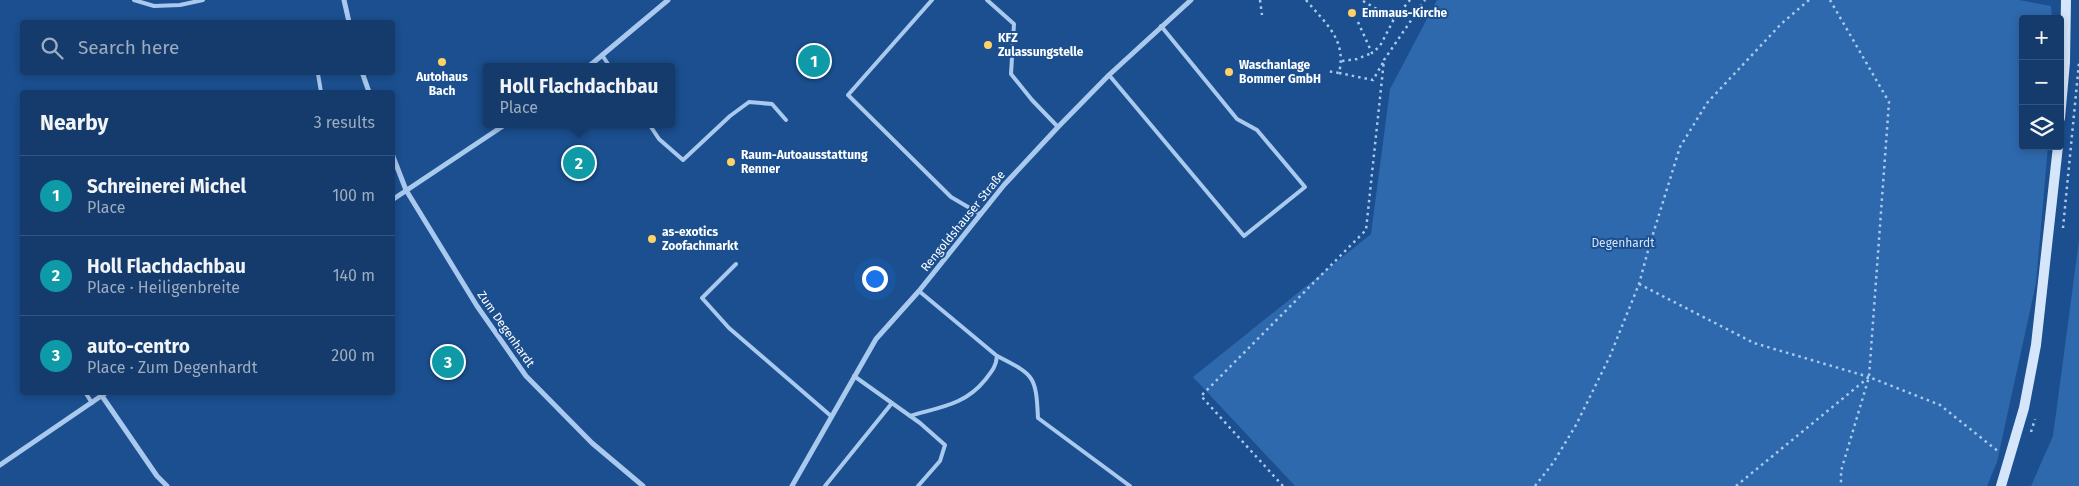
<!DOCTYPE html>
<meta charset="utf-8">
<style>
:root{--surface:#143b6b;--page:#214673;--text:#f1f3f6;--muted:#9dadc1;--line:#33557e;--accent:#95b2f1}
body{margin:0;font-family:"Fira Sans",sans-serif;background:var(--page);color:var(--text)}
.controls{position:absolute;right:15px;top:15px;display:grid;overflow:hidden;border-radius:5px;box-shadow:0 2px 8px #0003}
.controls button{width:45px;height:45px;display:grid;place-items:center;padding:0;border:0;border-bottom:1px solid var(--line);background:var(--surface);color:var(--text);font:25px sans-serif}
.you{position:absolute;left:874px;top:278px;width:18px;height:18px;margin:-12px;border:4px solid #fff;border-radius:50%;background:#1a73e8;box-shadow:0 0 0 8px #1a73e833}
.badge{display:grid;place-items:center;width:32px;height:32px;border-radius:50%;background:var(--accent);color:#fff;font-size:16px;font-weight:700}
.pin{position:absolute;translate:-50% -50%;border:2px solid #fff;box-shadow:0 1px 5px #0006}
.popup{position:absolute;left:483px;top:63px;width:192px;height:65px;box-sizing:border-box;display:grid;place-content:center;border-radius:5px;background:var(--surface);filter:drop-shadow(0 1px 4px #0005);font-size:16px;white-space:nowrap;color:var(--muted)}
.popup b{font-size:19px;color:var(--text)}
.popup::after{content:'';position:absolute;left:50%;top:100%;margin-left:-10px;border:10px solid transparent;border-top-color:var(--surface)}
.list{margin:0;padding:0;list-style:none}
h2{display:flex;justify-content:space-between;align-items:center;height:65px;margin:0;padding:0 20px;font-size:21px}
h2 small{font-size:16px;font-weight:400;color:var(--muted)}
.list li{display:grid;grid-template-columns:32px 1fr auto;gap:15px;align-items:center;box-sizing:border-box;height:80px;padding:0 20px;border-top:1px solid var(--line)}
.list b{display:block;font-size:19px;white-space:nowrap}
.list p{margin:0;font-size:16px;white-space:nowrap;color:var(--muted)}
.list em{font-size:16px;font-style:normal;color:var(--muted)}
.icon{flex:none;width:28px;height:28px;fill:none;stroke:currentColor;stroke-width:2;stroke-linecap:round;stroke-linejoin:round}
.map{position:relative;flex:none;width:2079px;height:486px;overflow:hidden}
.search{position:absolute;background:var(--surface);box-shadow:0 2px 8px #0003;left:20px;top:20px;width:375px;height:55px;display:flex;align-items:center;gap:12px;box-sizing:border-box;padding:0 18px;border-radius:5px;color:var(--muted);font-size:19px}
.panel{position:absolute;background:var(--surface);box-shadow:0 2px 8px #0003;left:20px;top:90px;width:375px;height:305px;border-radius:5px}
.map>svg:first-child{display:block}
</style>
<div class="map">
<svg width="2079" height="486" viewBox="0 0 2079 486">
<rect width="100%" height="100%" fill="#1b4f8f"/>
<g fill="#2e69ad">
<path d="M1437 0H2019L2051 6 2052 19H2023V146H2048L2036 283 1997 462 1987 486H1295L1193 377 1371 234 1390 89Z"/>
<path d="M2079 240V486H2031L2053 436Z"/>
</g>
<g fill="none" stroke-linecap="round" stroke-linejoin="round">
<g stroke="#a9c9ee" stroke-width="2.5" stroke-dasharray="2.5 4" stroke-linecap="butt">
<path d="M1260 0 1262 15"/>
<path d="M1306 0C1326 24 1347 40 1339 73L1327 71"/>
<path d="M1830 0 1889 102 1869 377 1841 471V486"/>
<path d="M1363 1 1394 19 1410 0"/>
<path d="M1358 22 1372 53 1380 46 1394 19"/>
<path d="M1342 61 1357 59 1372 53"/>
<path d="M1339 73 1373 80 1384 61"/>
<path d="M2063 228 2079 63"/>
<path d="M1639 284 1754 343 1869 377"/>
<path d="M2031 432 2035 419"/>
<path d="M1283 486 1201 396 1366 230 1384 60 1425 0"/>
<path d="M1535 486 1553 463 1576 425 1610 356 1639 284 1649 247 1680 147 1707 103 1781 24 1809 0"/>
<path d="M1736 486 1869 377 1940 405 1999 452"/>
</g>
<g stroke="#a9c9ee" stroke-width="4">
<path d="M134 0 154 6 180 5 203 0"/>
<path d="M932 0 848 95 951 197 980 214"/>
<path d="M987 0 1014 24 1011 74 1032 100 1058 127"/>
<path d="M602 55 610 67"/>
<path d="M1109 75 1244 236 1305 187 1257 130 1237 119 1161 26"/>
<path d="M321 92 318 74 322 72"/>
<path d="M649 124 659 139 683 160 730 116 749 102 772 104 786 120"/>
<path d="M736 264 702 298 729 328 831 416"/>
<path d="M22 295V296"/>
<path d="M997 356C1034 375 1036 375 1038 418L1130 486"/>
<path d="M854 376 920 423 945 445 940 461 918 486"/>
<path d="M85 392 92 403"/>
<path d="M910 416C940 407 965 405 985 380 992 371 996 367 997 356L919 291"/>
<path d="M825 486 892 403"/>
</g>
<g stroke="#a9c9ee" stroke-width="5">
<path d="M344 0 349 22"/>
<path d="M588 67 668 0"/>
<path d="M362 72 369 92"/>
<path d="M392 154 406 190 477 306 526 376 592 443 643 486"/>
<path d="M392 200 506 124"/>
<path d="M102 396 157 476 167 486"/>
<path d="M0 465 107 392"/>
<path d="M792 486 876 339 919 291 1004 185 1058 127 1109 75 1191 0"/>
</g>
<g stroke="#d6e6fa" stroke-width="10">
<path d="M2060 118 2065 62 2066 0"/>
<path d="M2001 486 2024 408 2036 345 2058 146"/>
</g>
</g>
<g fill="#ffd166" stroke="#1b4f8f" stroke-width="2">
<circle cx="1352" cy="13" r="5"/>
<circle cx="988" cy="45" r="5"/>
<circle cx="442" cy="62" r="5"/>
<circle cx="1229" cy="72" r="5"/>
<circle cx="731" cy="162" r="5"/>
<circle cx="652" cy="239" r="5"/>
</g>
<g text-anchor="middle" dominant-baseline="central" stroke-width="4" stroke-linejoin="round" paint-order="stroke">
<g font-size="12" font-weight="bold" fill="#fff" stroke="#1b4f8f" text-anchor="start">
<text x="1362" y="13">Emmaus-Kirche</text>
<text x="998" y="38">KFZ<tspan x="998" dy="14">Zulassungstelle</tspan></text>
<text x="1239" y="65">Waschanlage<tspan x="1239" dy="14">Bommer GmbH</tspan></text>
<text x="442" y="77" text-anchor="middle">Autohaus<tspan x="442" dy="14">Bach</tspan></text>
<text x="741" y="155">Raum-Autoausstattung<tspan x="741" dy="14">Renner</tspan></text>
<text x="662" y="232">as-exotics<tspan x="662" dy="14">Zoofachmarkt</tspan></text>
</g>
<g font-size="12" fill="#fff" stroke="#1b4f8f">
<text transform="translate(963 221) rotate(-51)">Rengoldshauser Straße</text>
<text transform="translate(506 329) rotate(55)">Zum Degenhardt</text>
</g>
<g font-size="12" fill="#cfe3fa" stroke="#1b4f8f">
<text x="1623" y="243">Degenhardt</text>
</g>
</g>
</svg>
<div class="controls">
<button>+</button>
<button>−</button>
<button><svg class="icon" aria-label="layers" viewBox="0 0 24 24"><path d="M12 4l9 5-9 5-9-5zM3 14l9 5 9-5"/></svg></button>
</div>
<div class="you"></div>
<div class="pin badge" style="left:814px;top:61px;background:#0f9aa8">1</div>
<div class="pin badge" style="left:579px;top:163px;background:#0f9aa8">2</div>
<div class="popup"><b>Holl Flachdachbau</b>Place</div>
<div class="pin badge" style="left:448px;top:362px;background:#0f9aa8">3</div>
<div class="search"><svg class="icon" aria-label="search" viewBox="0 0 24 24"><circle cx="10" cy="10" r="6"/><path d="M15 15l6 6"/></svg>Search here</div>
<section class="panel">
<h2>Nearby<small>3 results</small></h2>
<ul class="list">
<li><span class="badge" style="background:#0f9aa8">1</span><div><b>Schreinerei Michel</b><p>Place</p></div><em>100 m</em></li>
<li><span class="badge" style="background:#0f9aa8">2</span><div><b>Holl Flachdachbau</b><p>Place · Heiligenbreite</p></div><em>140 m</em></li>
<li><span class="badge" style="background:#0f9aa8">3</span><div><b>auto-centro</b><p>Place · Zum Degenhardt</p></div><em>200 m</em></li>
</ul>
</section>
</div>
